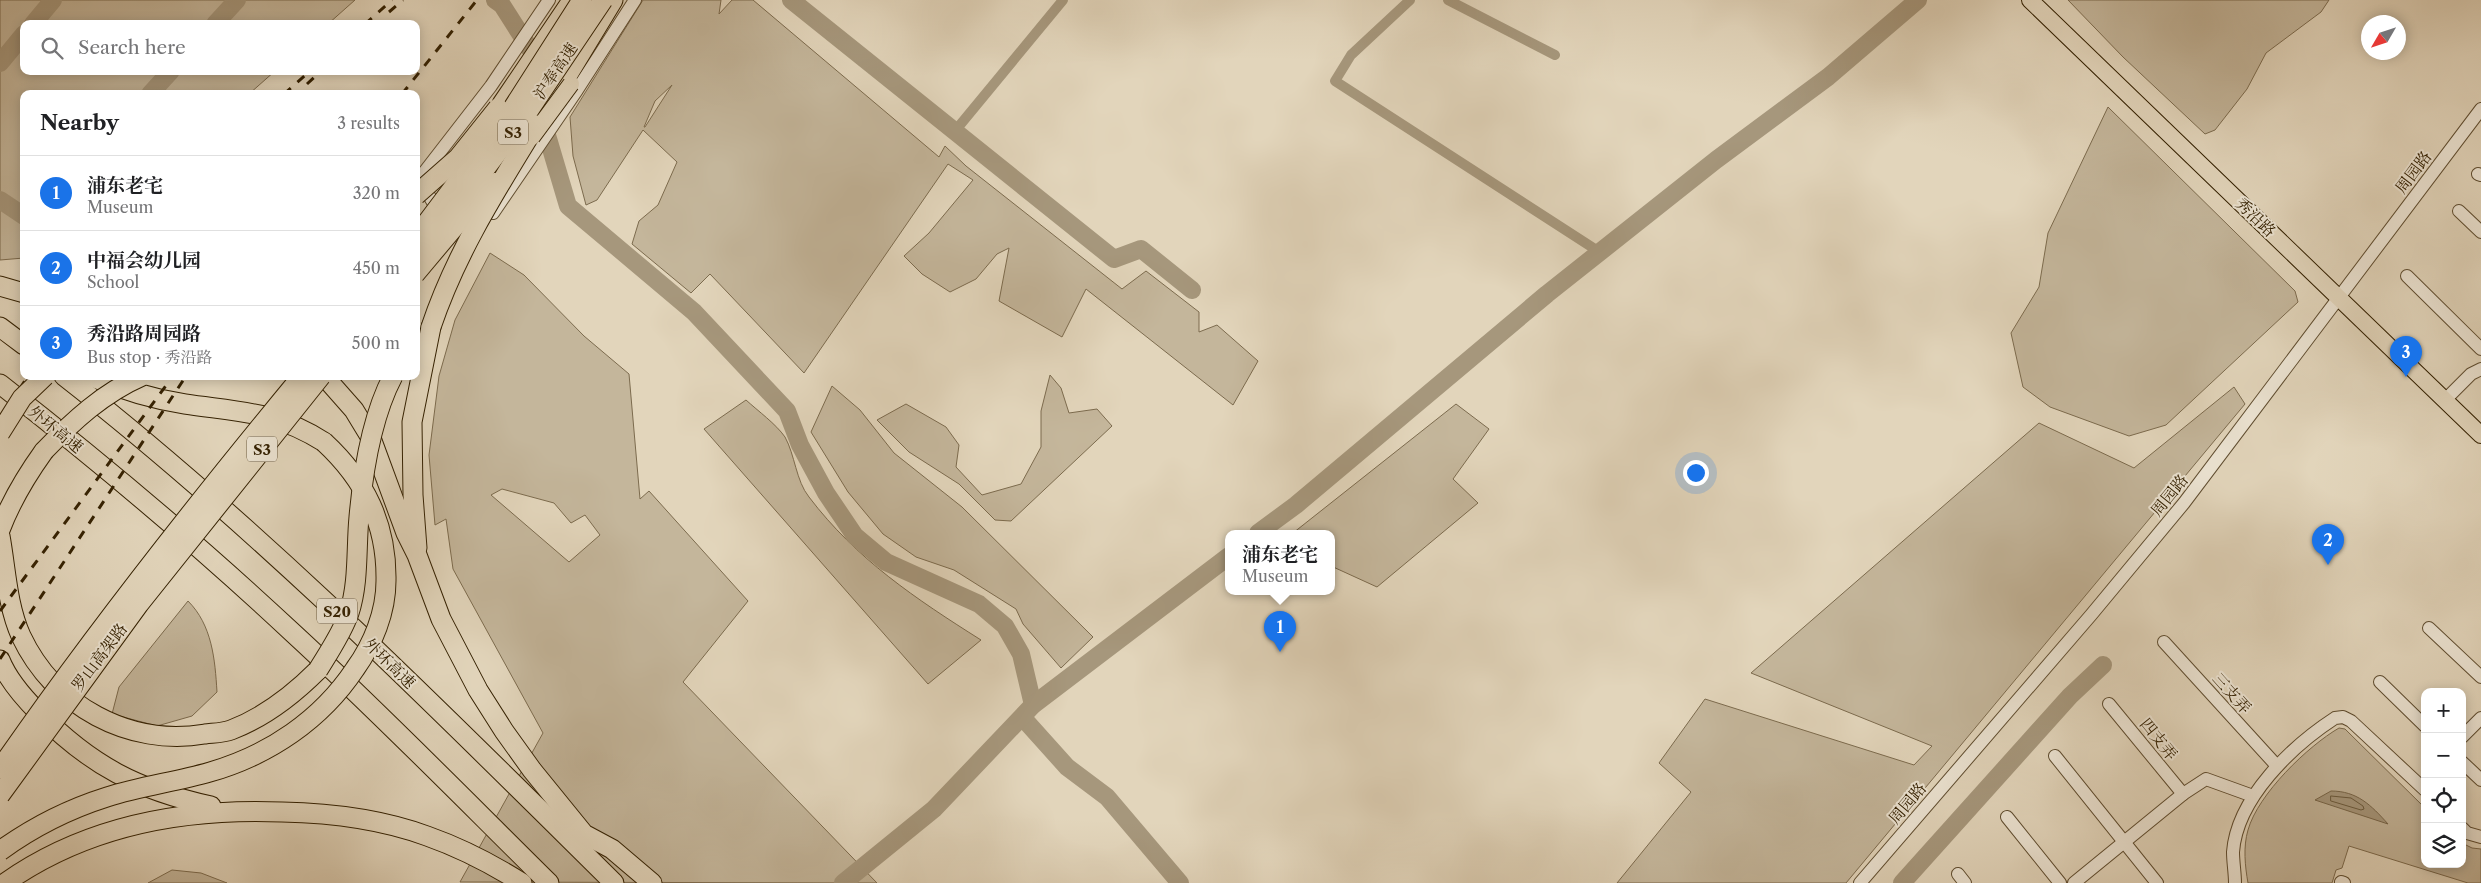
<!DOCTYPE html>
<meta charset="utf-8">
<style>
:root{--surface:#fff;--page:#f6f6f6;--text:#202124;--muted:#757577;--line:#e0e0e0;--accent:#1a73e8}
body{margin:0;font-family:"Libre Caslon Text","Noto Serif SC",serif;background:var(--page);color:var(--text)}
.controls{position:absolute;right:15px;bottom:15px;display:grid;overflow:hidden;border-radius:10px;box-shadow:0 2px 12px #0003}
.controls button{width:45px;height:45px;display:grid;place-items:center;padding:0;border:0;border-bottom:1px solid var(--line);background:var(--surface);color:var(--text);font:25px sans-serif}
.compass{position:absolute;left:2361px;top:15px;width:45px;height:45px;border-radius:50%;background:var(--surface);box-shadow:0 2px 12px #0003;rotate:231deg}
.you{position:absolute;left:1695px;top:472px;width:18px;height:18px;margin:-12px;border:4px solid #fff;border-radius:50%;background:#1a73e8;box-shadow:0 0 0 8px #1a73e833}
.badge{display:grid;place-items:center;width:32px;height:32px;border-radius:50%;background:var(--accent);color:#fff;font-size:16px;font-weight:700}
.pin{position:absolute;translate:-50% -41px;filter:drop-shadow(0 1px 2px #0008)}
.pin::after{content:'';position:absolute;top:26px;width:18px;height:15px;background:inherit;clip-path:polygon(0 0,100% 0,50% 100%)}
.popup{position:absolute;left:1225px;top:530px;width:110px;height:65px;box-sizing:border-box;display:grid;place-content:center;border-radius:10px;background:var(--surface);filter:drop-shadow(0 1px 4px #0005);font-size:16px;white-space:nowrap;color:var(--muted)}
.popup b{font-size:19px;color:var(--text)}
.popup::after{content:'';position:absolute;left:50%;top:100%;margin-left:-10px;border:10px solid transparent;border-top-color:var(--surface)}
.list{margin:0;padding:0;list-style:none}
h2{display:flex;justify-content:space-between;align-items:center;height:65px;margin:0;padding:0 20px;font-size:21px}
h2 small{font-size:16px;font-weight:400;color:var(--muted)}
.list li{display:grid;grid-template-columns:32px 1fr auto;gap:15px;align-items:center;box-sizing:border-box;height:75px;padding:0 20px;border-top:1px solid var(--line)}
.list b{display:block;font-size:19px;white-space:nowrap}
.list p{margin:0;font-size:16px;white-space:nowrap;color:var(--muted)}
.list em{font-size:16px;font-style:normal;color:var(--muted)}
.icon{flex:none;width:28px;height:28px;fill:none;stroke:currentColor;stroke-width:2;stroke-linecap:round;stroke-linejoin:round}
.map{position:relative;flex:none;width:2481px;height:883px;overflow:hidden}
.search{position:absolute;background:var(--surface);box-shadow:0 2px 12px #0003;left:20px;top:20px;width:400px;height:55px;display:flex;align-items:center;gap:12px;box-sizing:border-box;padding:0 18px;border-radius:10px;color:var(--muted);font-size:19px}
.panel{position:absolute;background:var(--surface);box-shadow:0 2px 12px #0003;left:20px;top:90px;width:400px;height:290px;border-radius:10px}
.map>svg:first-child{display:block}
</style>
<div class="map">
<svg width="2481" height="883" viewBox="0 0 2481 883">
<rect width="100%" height="100%" fill="#e2d5bb"/>
<filter id="stains"><feTurbulence type="fractalNoise" baseFrequency=".004" numOctaves="4"/><feColorMatrix values="0 0 0 0 .2 0 0 0 0 .09 0 0 0 0 .02 0 0 0 .5 -.17"/></filter>
<radialGradient id="worn" r=".72"><stop offset=".6" stop-color="#630" stop-opacity="0"/><stop offset="1" stop-color="#630" stop-opacity=".3"/></radialGradient>
<g fill="#c4b69b" stroke="#7c6b4e" fill-rule="evenodd">
<path d="M0 0H355L328 24H24V71H275L249 94H24V258L0 260Z"/>
<path d="M643 0H721L719 14 732 0H753L939 157 945 146 966 166 1122 289 1146 271 1199 312V332L1217 325 1258 361 1233 405 1086 289 1062 337 999 301 1009 248 997 254 976 279 950 292 922 274 904 256 929 233 973 180 948 164 804 373 710 274 691 293 632 244 639 221 658 205 677 162 643 130 597 200 586 205 573 156 570 117ZM672 85 645 127H644L655 101Z"/>
<path d="M2068 0H2329L2321 12 2266 53 2247 89 2215 130 2205 134 2123 57Z"/>
<path d="M2108 107 2295 291 2298 302 2166 425 2129 436 2050 407 2023 387 2011 333 2039 287 2048 233Z"/>
<path d="M490 253 524 275 584 336 629 374 640 499 649 491 748 601 683 682 877 883 460 882 543 733 453 569 446 519 435 525 429 455 439 376 455 320ZM502 489 554 503 571 523 585 515 600 535 569 562 491 495Z"/>
<path d="M1050 375 1061 388 1069 413 1097 409 1112 426 1011 521 995 520 959 484 909 452 877 420 906 404 946 427 959 445 956 467 982 495 1021 484 1041 447V411Z"/>
<path d="M832 386 860 410 894 453 962 507 1093 637 1061 668 1023 624 1016 609 954 570 916 557 883 534 848 492 811 432Z"/>
<path d="M2234 387 2245 404 1846 883H1617L1691 792 1659 763 1705 699 1914 765 1932 746 1751 673 2039 423 2134 468Z"/>
<path d="M746 400C758 411 776 424 785 437 795 455 796 481 809 497 856 559 916 599 981 640L928 684 704 429Z"/>
<path d="M1456 404 1489 429 1453 479 1478 503 1377 587 1331 566V533H1293Z"/>
<path d="M188 601C212 625 215 659 217 692L192 716 157 726 112 714 119 687Z"/>
<path d="M2339 728 2345 729 2425 808V864H2462V843L2472 848 2481 849V883H2468L2349 846 2342 868 2336 870 2332 883H2248C2245 866 2243 847 2248 830 2258 794 2308 746 2339 728Z"/>
<path d="M172 870 201 873 227 883H148Z"/>
</g>
<path fill="#a6977c" stroke="#78674b" d="M2331 791C2357 791 2371 805 2388 824L2315 800Z"/>
<g fill="none" stroke-linecap="round" stroke-linejoin="round">
<path stroke="#6c5c3e" stroke-width="1" d="M2331 796 2351 798 2363 806 2364 809 2361 810 2331 801Z"/>
<g stroke="#a6977c" stroke-width="10">
<path d="M1410 0 1351 55 1335 81 1601 253"/>
<path d="M1448 0 1555 55"/>
<path d="M955 131 1063 0"/>
</g>
<g stroke="#a6977c" stroke-width="18">
<path d="M495 0 502 5 539 63 543 83 544 125 568 206 694 312 787 411 800 445 826 493 855 536 886 562 979 604 1005 626 1021 654 1033 705"/>
<path d="M791 0 1114 259 1141 249 1192 290"/>
<path d="M33 24 53 0"/>
<path d="M215 24 237 0"/>
<path d="M0 63 24 34"/>
<path d="M150 94 171 71"/>
<path d="M0 200 24 216"/>
<path d="M1258 533 1296 505 1547 294 1716 160 1828 77 1918 0"/>
<path d="M1023 718 1067 767 1107 797 1180 883"/>
<path d="M843 883 934 809 1033 705 1229 556"/>
<path d="M1902 883 2070 696 2103 665"/>
</g>
<defs>
<g id="minor">
<path d="M2478 174 2481 175"/>
<path d="M2459 211 2481 232"/>
<path d="M493 213 577 90 635 0"/>
<path d="M440 214 419 179 491 86 549 0"/>
<path d="M2407 276 2481 349"/>
<path d="M2445 400 2471 374 2481 369"/>
<path d="M2429 628 2481 677"/>
<path d="M2164 642 2277 766"/>
<path d="M2380 682 2425 726"/>
<path d="M2109 704 2183 794"/>
<path d="M2462 737 2481 718"/>
<path d="M2055 756 2157 883"/>
<path d="M2462 762 2481 780"/>
<path d="M2007 817 2060 883"/>
<path d="M2462 828 2467 833 2481 837"/>
<path d="M1958 874 1965 883"/>
<path d="M2341 882 2344 883"/>
<path d="M1860 883 2091 615 2184 503 2481 109"/>
<path d="M2074 883 2183 794 2206 779 2253 796"/>
<path d="M2235 883C2235 873 2233 862 2233 852 2237 798 2292 746 2335 718L2343 717 2351 721 2425 790"/>
</g>
<path id="major" d="M2030 0 2481 435"/>
<g id="highway">
<path d="M553 99 613 0"/>
<path d="M502 104 569 5"/>
<path d="M0 286 24 293"/>
<path d="M0 327 24 345"/>
<path d="M64 376C261 530 437 708 614 883"/>
<path d="M90 376C120 389 152 399 185 404 239 412 275 411 324 442"/>
<path d="M324 376 354 410 371 438 406 533 417 555 441 619 478 690 504 731 532 770 584 834 612 849 652 883"/>
<path d="M0 384C101 463 199 545 293 633 381 714 464 799 549 883"/>
<path d="M0 530C11 501 26 476 44 451"/>
<path d="M0 536C6 569 7 605 21 636 54 706 129 747 205 734 213 733 223 733 231 730 265 717 293 695 318 670"/>
<path d="M417 548 413 495 412 422 431 327"/>
<path d="M0 660C8 680 24 698 38 712 91 766 138 790 211 806"/>
<path d="M5 883C87 825 184 808 282 812 331 813 381 819 427 836 461 848 492 864 522 883"/>
</g>
</defs>
<use href="#minor" stroke="#5f4d30" stroke-width="14"/>
<use href="#major" stroke="#332001" stroke-width="18"/>
<use href="#highway" stroke="#332001" stroke-width="21"/>
<use href="#minor" stroke="#ece4d3" stroke-width="12"/>
<use href="#major" stroke="#e2d5bb" stroke-width="16"/>
<use href="#highway" stroke="#e2d5bb" stroke-width="19"/>
<g stroke="#332001" stroke-width="3" stroke-dasharray="9 9" stroke-linecap="butt">
<path d="M389 12 403 0"/>
<path d="M365 24 392 0"/>
<path d="M307 84 321 71"/>
<path d="M284 94 310 71"/>
<path d="M402 94 477 0"/>
<path d="M0 419 28 376"/>
<path d="M0 611 173 376"/>
<path d="M0 659 186 376"/>
</g>
<defs>
<g id="major-bridge">
<path d="M532 137 571 84"/>
<path d="M416 275 495 181"/>
</g>
<g id="highway-bridge">
<path d="M416 195 458 158 498 108"/>
<path d="M416 237 511 111 582 0"/>
<path d="M416 260 523 119 603 0"/>
<path d="M431 327C456 253 495 192 536 125"/>
<path d="M0 433 22 398 45 376"/>
<path d="M44 451C73 421 103 393 142 376"/>
<path d="M318 670C329 652 342 633 349 613 359 583 356 548 359 517 363 471 371 418 393 376"/>
<path d="M0 769C94 633 197 503 302 376"/>
<path d="M0 795 139 604 321 376"/>
<path d="M0 851C33 827 69 809 107 797 141 786 176 782 210 772 269 755 321 720 355 669 373 644 386 612 386 581 387 524 365 480 324 442"/>
</g>
</defs>
<use href="#major-bridge" stroke="#332001" stroke-width="18" stroke-linecap="butt"/>
<use href="#highway-bridge" stroke="#332001" stroke-width="21" stroke-linecap="butt"/>
<use href="#major-bridge" stroke="#e2d5bb" stroke-width="16"/>
<use href="#highway-bridge" stroke="#e2d5bb" stroke-width="19"/>
</g>
<g text-anchor="middle" dominant-baseline="central" stroke-width="4" stroke-linejoin="round" paint-order="stroke">
<g fill="#ece4d3" stroke="#6a5b40" stroke-width="1">
<rect x="498" y="119.5" width="30" height="25" rx="4"/>
<rect x="247" y="436.5" width="30" height="25" rx="4"/>
<rect x="317" y="598.5" width="40" height="25" rx="4"/>
</g>
<g font-size="15" font-weight="bold" fill="#332001">
<text x="513" y="132">S3</text>
<text x="262" y="449">S3</text>
<text x="337" y="611">S20</text>
</g>
<g font-size="16" fill="#332001" stroke="#ece4d3">
<text transform="translate(555 71) rotate(-56)">沪奉高速</text>
<text transform="translate(2413 172) rotate(-53)">周园路</text>
<text transform="translate(2256 217) rotate(44)">秀沿路</text>
<text transform="translate(56 429) rotate(39)">外环高速</text>
<text transform="translate(2169 495) rotate(-51)">周园路</text>
<text transform="translate(99 657) rotate(-53)">罗山高架路</text>
<text transform="translate(390 663) rotate(44)">外环高速</text>
<text transform="translate(2232 693) rotate(48)">三支弄</text>
<text transform="translate(2159 739) rotate(51)">四支弄</text>
<text transform="translate(1907 803) rotate(-50)">周园路</text>
</g>
</g>
<rect width="100%" height="100%" filter="url(#stains)"/>
<rect width="100%" height="100%" fill="url(#worn)"/>
</svg>
<div class="controls">
<button>+</button>
<button>−</button>
<button><svg class="icon" aria-label="locate" viewBox="0 0 24 24"><circle cx="12" cy="12" r="6"/><path d="M12 2v4M12 18v4M2 12h4M18 12h4"/></svg></button>
<button><svg class="icon" aria-label="layers" viewBox="0 0 24 24"><path d="M12 4l9 5-9 5-9-5zM3 14l9 5 9-5"/></svg></button>
</div>
<svg class="compass" viewBox="-18 -18 36 36"><path d="M0-13l5 13h-10z" fill="#e53935"/><path d="M0 13l5-13h-10z" fill="#757577"/></svg>
<div class="you"></div>
<div class="pin badge" style="left:1280px;top:652px">1</div>
<div class="popup"><b>浦东老宅</b>Museum</div>
<div class="pin badge" style="left:2328px;top:565px">2</div>
<div class="pin badge" style="left:2406px;top:377px">3</div>
<div class="search"><svg class="icon" aria-label="search" viewBox="0 0 24 24"><circle cx="10" cy="10" r="6"/><path d="M15 15l6 6"/></svg>Search here</div>
<section class="panel">
<h2>Nearby<small>3 results</small></h2>
<ul class="list">
<li><span class="badge">1</span><div><b>浦东老宅</b><p>Museum</p></div><em>320 m</em></li>
<li><span class="badge">2</span><div><b>中福会幼儿园</b><p>School</p></div><em>450 m</em></li>
<li><span class="badge">3</span><div><b>秀沿路周园路</b><p>Bus stop · 秀沿路</p></div><em>500 m</em></li>
</ul>
</section>
</div>
